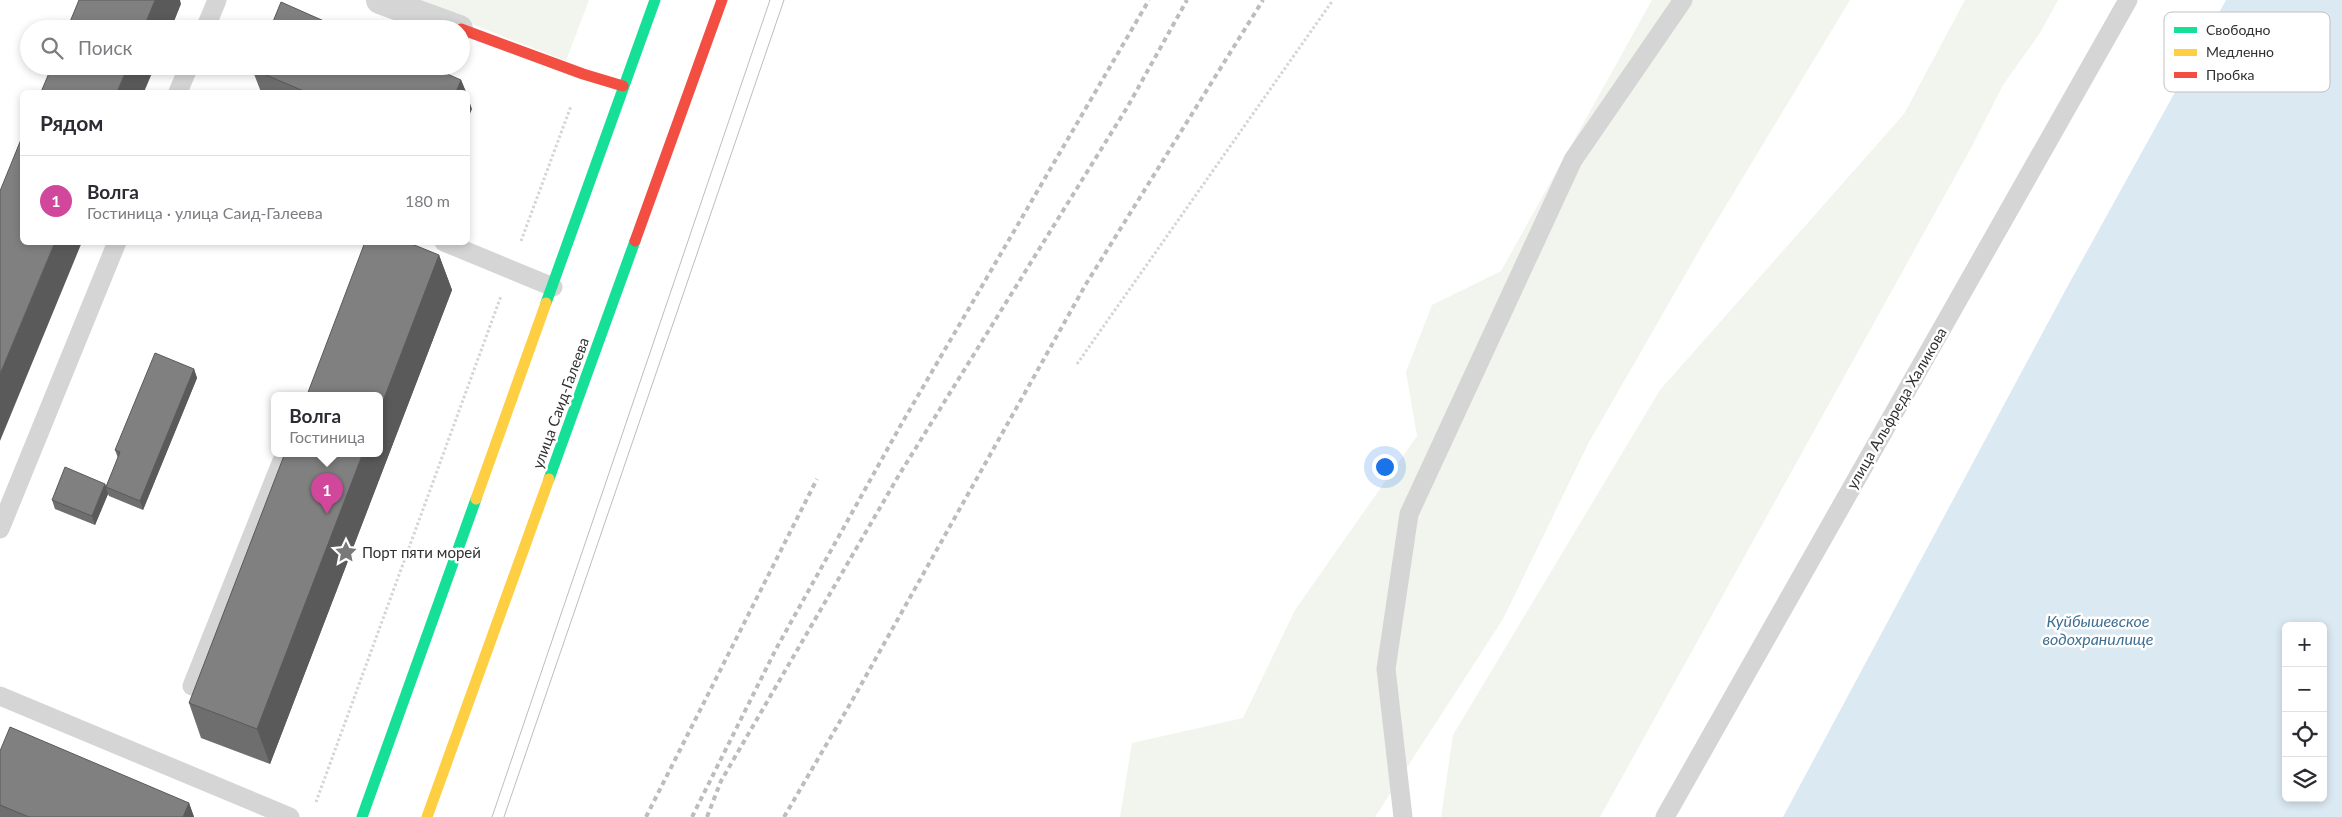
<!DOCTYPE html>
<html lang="ru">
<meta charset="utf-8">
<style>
:root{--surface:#fff;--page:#f2f2f3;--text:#2b2b33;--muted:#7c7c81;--line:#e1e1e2;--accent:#797979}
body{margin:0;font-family:Lato,sans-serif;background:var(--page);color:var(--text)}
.controls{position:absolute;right:15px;bottom:15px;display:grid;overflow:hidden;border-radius:8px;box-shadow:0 2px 8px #0003}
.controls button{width:45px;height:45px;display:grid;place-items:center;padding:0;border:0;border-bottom:1px solid var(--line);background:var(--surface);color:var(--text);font:25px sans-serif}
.you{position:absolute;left:1384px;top:466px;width:18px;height:18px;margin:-12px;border:4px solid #fff;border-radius:50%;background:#1a73e8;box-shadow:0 0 0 8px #1a73e833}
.badge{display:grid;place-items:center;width:32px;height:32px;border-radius:50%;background:var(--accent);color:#fff;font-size:16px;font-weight:700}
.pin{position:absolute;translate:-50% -41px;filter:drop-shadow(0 1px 2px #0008)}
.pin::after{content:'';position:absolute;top:26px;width:18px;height:15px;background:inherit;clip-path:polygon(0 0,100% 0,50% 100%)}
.popup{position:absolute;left:271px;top:392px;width:112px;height:65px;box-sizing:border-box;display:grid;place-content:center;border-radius:8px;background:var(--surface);filter:drop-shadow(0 1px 4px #0005);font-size:16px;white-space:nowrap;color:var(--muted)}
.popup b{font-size:19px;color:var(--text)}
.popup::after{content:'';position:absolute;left:50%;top:100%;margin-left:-10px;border:10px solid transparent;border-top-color:var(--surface)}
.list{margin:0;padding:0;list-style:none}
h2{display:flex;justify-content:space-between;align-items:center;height:65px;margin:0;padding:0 20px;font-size:21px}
h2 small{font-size:16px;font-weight:400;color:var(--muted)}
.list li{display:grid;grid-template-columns:32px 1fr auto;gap:15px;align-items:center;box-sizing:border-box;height:90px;padding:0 20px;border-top:1px solid var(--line)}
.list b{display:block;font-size:19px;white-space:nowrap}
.list p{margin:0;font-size:16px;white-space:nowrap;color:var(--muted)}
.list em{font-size:16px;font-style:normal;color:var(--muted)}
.icon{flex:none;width:28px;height:28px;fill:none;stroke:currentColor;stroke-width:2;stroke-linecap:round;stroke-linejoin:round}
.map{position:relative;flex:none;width:2342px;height:817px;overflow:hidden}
.search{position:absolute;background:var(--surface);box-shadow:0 2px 8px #0003;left:20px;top:20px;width:450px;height:55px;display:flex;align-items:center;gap:12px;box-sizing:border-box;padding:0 18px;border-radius:28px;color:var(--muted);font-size:19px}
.panel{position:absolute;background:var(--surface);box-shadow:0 2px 8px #0003;left:20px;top:90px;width:450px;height:155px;border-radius:8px}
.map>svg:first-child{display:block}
</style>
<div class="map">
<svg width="2342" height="817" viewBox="0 0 2342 817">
<rect width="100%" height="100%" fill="#fff"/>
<g fill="#f1f5ed">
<path d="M411 0H589L566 61Z"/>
<path d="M1652 0H1850L1704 242 1588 444 1503 619 1375 817H1120L1132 743 1243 718 1295 610 1417 436 1406 372 1432 305 1501 271Z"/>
<path d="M1965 0H2058L2040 33 2003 85 1971 148 1600 817H1441L1453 735 1660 390 1904 114Z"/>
</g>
<path fill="#dbe9f2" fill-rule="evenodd" d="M2226 0H2342V817H1783L2065 291ZM2286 626H2323V798H2286Z"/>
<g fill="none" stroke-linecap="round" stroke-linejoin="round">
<g stroke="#d5d5d5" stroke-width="3" stroke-dasharray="2.5 2.5" stroke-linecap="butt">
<path d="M521 241 571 106"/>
<path d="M1077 364 1333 0"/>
<path d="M316 802 501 296"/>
</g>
<g stroke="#d5d5d5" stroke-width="19">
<path d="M205 29 217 0"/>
<path d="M178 92 189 66"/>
<path d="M444 242 553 287"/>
<path d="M0 529 117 242"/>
<path d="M192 686 285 453"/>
<path d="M0 696 290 817"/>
<path d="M1403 817 1386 669 1409 514 1573 160 1683 0"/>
<path d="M1665 817 2128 0"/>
</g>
<path stroke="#d5d5d5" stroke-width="28" d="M380 0 459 29"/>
<g stroke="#16e098" stroke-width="11">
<path d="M546 303 655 0"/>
<path d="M549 479 635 241"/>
<path d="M362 817 476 499"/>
</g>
<g stroke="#ffcf43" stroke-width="11">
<path d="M476 499 546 303"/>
<path d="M427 817 549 479"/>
</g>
<g stroke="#f24e42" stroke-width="11">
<path d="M461 29 583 74 623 86"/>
<path d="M635 241 722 0"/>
</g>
<g stroke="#bdbdbd" stroke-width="1">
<path d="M492 817 770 0"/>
<path d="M504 817 784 0"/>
</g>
<g stroke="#bdbdbd" stroke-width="4" stroke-dasharray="5 4" stroke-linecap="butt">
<path d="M646 817 817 479"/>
<path d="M692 817 776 649 902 423 1149 0"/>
<path d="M707 817 721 781 899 475 1128 106 1187 0"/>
<path d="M784 817 853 699 1086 284 1263 0"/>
</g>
</g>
<g fill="#6e6e6e">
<path d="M252 69 461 80 466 92H261Z"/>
<path d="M439 255 452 290 270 764 201 738 189 703Z"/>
<path d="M194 369 197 378 143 510 109 496 108 494 95 525 55 509 52 500 105 484 106 486 118 458 115 450Z"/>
<path d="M0 751 189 803 194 817H0Z"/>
</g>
<g fill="#5a5a5a">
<path d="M155 0H180L181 4 171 29H143Z"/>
<path d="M128 66H155L144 92H117Z"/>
<path d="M461 80 466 92H456Z"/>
<path d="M468 98 472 109 468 118Z"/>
<path d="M55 242H82L0 441V374Z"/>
<path d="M439 255 452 290 270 764 257 729 363 453H380V409Z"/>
<path d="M194 369 197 378 143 510 140 501Z"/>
<path d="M105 484 108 494 95 525 92 516Z"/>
<path d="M189 803 194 817H183Z"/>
</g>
<g fill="#808080" stroke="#5a5a5a">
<path d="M79 0H155L143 29H67Z"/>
<path d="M281 2 342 29H270Z"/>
<path d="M52 66H128L117 92H41Z"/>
<path d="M254 66H429L461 80 456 92H306L252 69Z"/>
<path d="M22 137V242H55L0 374V191Z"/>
<path d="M365 242H407L439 255 380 409V395H307Z"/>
<path d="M155 353 194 369 140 501 106 487 120 452 115 450Z"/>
<path d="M285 453H363L257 729 189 703Z"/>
<path d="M65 467 105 484 92 516 52 500Z"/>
<path d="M10 727 189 803 183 817H29L0 805V751Z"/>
</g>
<defs>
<symbol id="sight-bare" viewBox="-9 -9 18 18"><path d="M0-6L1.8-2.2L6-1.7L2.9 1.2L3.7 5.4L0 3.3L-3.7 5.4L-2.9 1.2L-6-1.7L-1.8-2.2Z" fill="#797979" stroke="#fff" stroke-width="2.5" paint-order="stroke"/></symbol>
</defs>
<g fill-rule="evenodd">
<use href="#sight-bare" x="330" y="536" width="32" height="32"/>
</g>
<g text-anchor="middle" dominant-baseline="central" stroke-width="5" stroke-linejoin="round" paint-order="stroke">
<g font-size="15" fill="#313131" stroke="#fff">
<text transform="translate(560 403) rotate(-70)">улица Саид-Галеева</text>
<text transform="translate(1896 408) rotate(-60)">улица Альфреда Халикова</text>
</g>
<g font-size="15" fill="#313131" stroke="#fff" text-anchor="start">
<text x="362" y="552">Порт пяти морей</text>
</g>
<g font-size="16" font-style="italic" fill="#3f7092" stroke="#fff">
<text x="2098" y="620">Куйбышевское<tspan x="2098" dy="18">водохранилище</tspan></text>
</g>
</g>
<rect x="2164" y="12" width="166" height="80" rx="8" fill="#fff" stroke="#c1c1c1" stroke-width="1"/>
<rect x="2174" y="27" width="23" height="6" fill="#16e098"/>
<rect x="2174" y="49" width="23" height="7" fill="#ffcf43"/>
<rect x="2174" y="72" width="23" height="6" fill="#f24e42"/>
<g font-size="14" fill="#313131">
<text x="2206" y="35">Свободно</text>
<text x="2206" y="57">Медленно</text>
<text x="2206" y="80">Пробка</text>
</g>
</svg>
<div class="controls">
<button>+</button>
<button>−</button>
<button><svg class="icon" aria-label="locate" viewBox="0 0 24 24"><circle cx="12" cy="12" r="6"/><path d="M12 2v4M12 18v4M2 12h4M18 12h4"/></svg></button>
<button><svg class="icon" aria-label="layers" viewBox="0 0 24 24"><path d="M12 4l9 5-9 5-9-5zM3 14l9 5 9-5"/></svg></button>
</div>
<div class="you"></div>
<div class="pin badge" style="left:327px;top:514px;background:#d1479c">1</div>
<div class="popup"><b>Волга</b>Гостиница</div>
<div class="search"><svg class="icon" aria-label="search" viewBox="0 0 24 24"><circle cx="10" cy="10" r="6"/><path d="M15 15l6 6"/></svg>Поиск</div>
<section class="panel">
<h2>Рядом<small></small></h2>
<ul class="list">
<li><span class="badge" style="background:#d1479c">1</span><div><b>Волга</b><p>Гостиница · улица Саид-Галеева</p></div><em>180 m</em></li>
</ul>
</section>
</div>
